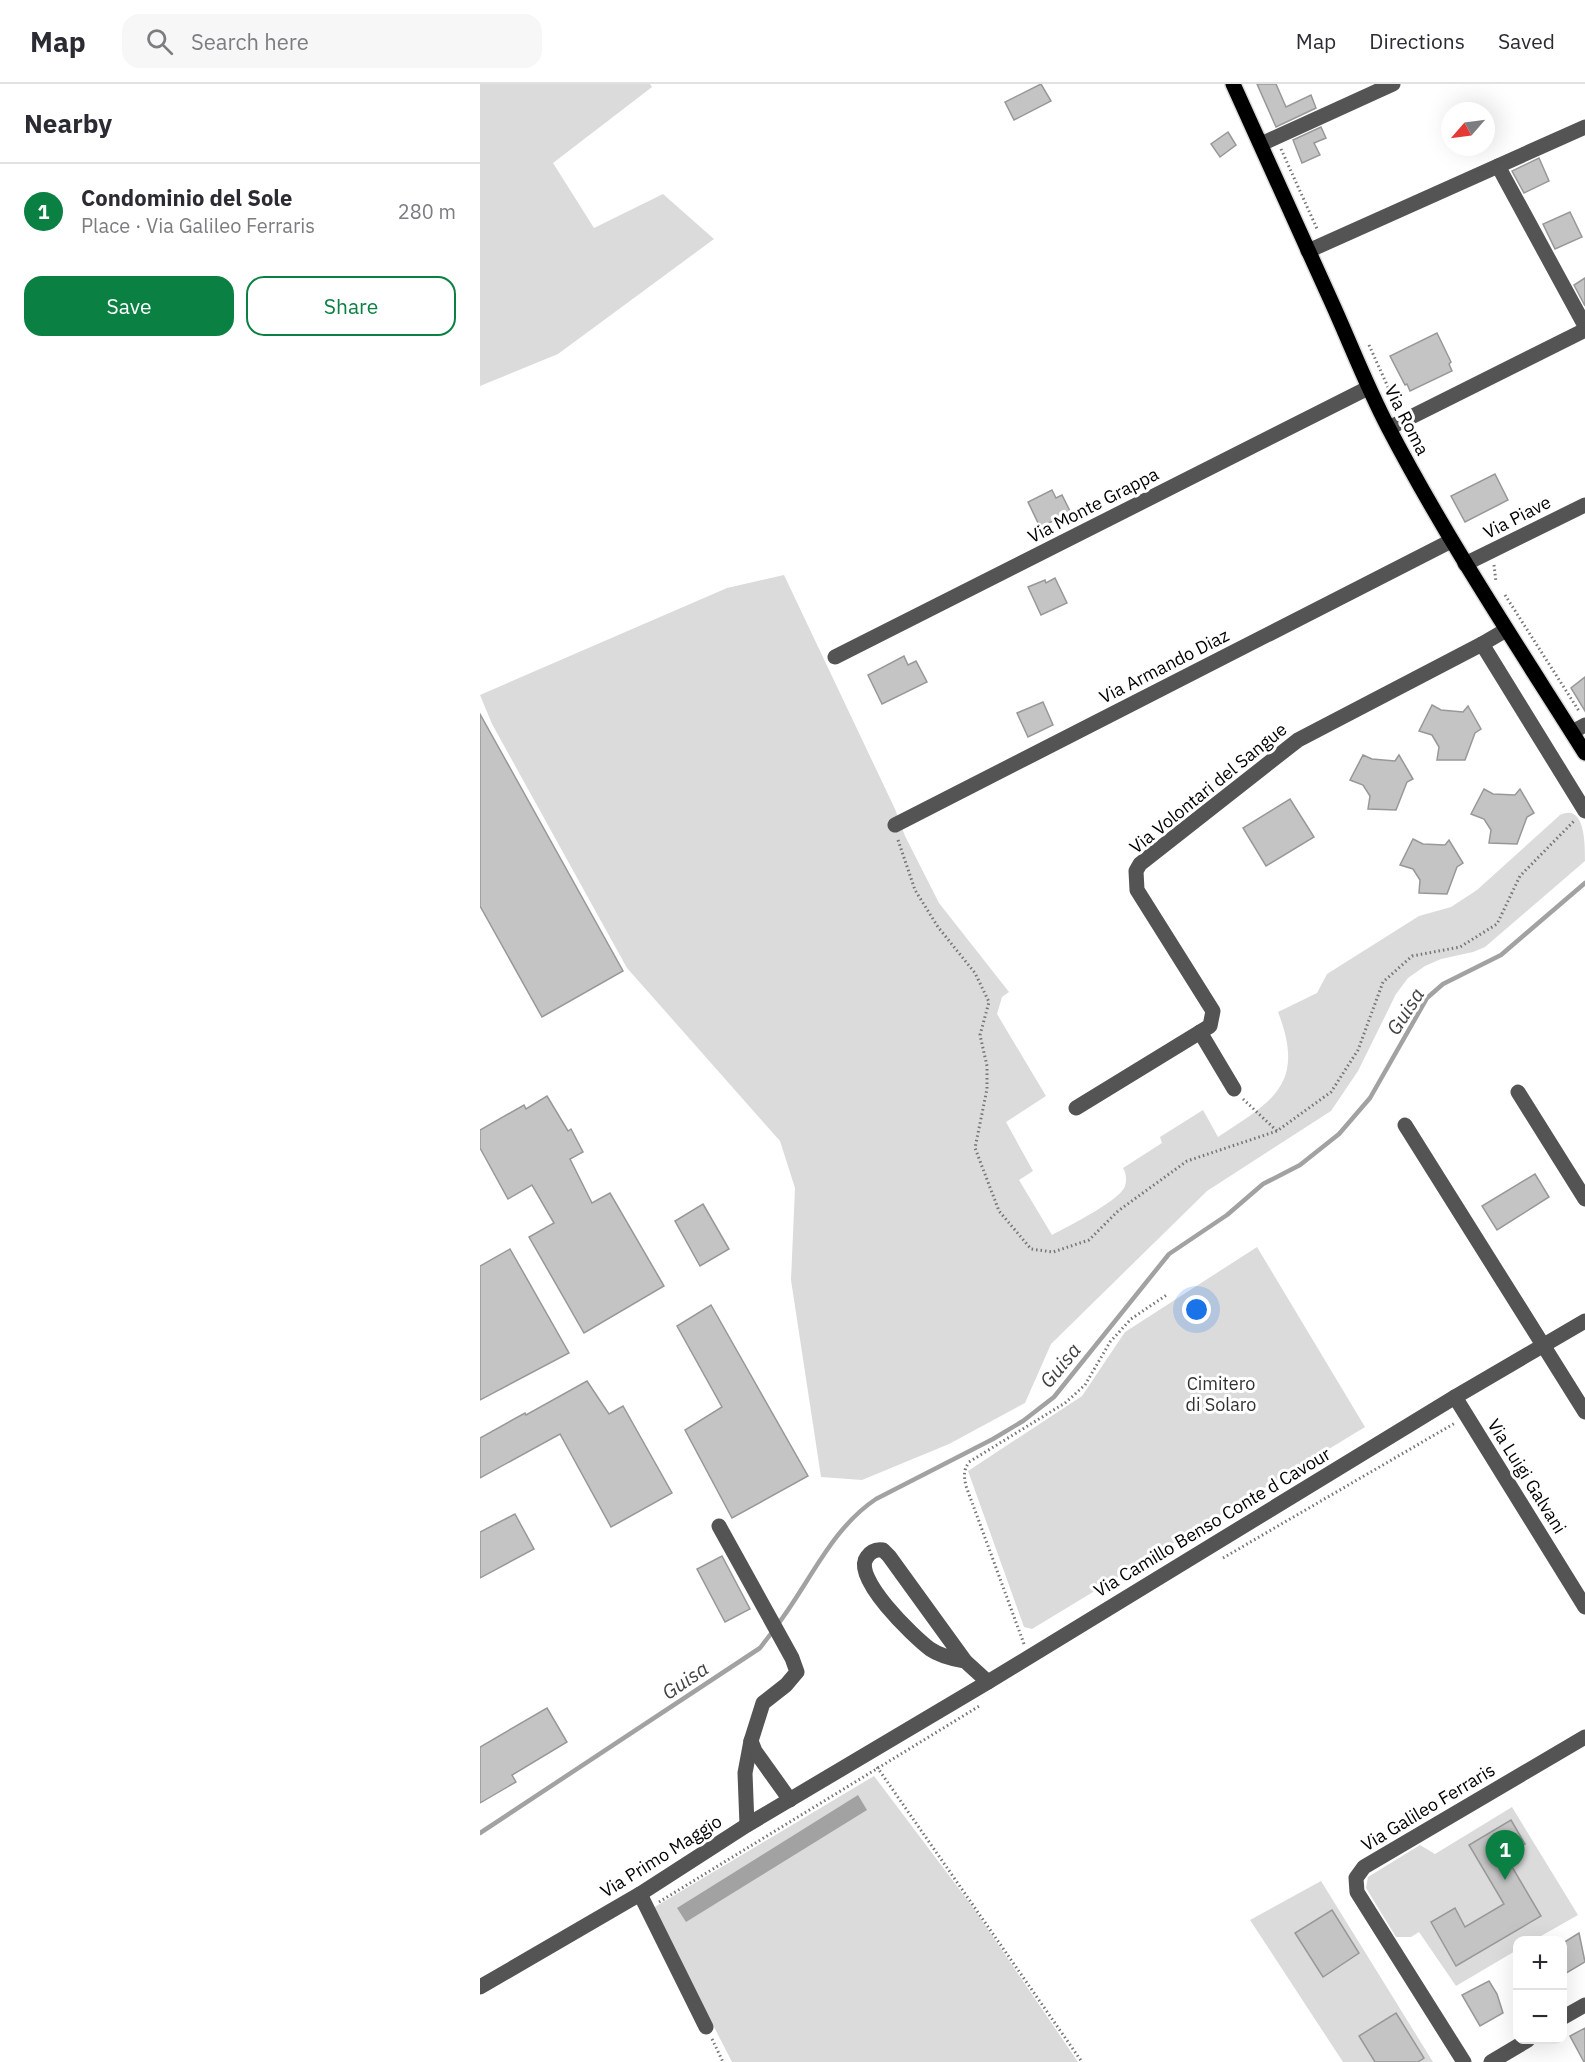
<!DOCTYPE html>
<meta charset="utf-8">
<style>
:root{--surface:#fff;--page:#f7f7f7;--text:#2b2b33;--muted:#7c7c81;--line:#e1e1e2;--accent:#0b8043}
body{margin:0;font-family:"IBM Plex Sans",sans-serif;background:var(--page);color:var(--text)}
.controls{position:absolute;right:18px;bottom:18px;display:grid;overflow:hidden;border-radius:12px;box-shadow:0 6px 24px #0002}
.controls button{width:54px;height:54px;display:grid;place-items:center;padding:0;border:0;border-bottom:2px solid var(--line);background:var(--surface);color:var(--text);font:30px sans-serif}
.compass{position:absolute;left:961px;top:18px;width:54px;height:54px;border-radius:50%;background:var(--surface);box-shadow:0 6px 24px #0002;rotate:242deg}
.you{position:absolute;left:717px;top:1226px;width:21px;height:21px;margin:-15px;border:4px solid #fff;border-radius:50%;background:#1a73e8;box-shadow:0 0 0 9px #1a73e833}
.badge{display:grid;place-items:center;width:39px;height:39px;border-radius:50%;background:var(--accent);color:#fff;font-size:20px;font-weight:700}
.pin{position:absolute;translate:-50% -50px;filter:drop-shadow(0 2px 3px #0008)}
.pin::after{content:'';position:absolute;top:32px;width:21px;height:18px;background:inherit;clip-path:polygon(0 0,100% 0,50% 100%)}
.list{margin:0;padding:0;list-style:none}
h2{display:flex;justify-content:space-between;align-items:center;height:78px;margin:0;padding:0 24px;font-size:26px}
h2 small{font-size:20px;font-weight:400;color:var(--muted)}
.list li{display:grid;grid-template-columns:39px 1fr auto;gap:18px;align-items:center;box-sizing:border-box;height:96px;padding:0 24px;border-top:2px solid var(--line)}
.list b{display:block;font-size:22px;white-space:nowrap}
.list p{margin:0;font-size:20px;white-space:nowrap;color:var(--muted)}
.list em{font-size:20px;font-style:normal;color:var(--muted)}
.actions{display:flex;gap:12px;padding:18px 24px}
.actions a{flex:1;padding:14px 0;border:2px solid var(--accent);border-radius:18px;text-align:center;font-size:21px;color:var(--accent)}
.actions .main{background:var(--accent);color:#fff}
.icon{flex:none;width:33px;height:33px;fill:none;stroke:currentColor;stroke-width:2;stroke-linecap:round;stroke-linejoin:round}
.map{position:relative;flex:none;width:1105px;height:1978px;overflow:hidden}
header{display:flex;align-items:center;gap:36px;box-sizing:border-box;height:84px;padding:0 30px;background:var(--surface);border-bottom:2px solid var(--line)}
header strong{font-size:28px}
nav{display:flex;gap:33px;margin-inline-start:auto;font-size:21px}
.search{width:420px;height:54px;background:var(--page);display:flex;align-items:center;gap:15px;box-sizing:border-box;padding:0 21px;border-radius:18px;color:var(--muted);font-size:22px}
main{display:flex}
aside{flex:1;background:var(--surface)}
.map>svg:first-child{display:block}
</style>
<header>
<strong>Map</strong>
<div class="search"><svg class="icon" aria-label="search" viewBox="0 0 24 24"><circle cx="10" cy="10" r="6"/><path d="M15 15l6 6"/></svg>Search here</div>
<nav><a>Map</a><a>Directions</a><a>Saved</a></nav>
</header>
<main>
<aside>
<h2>Nearby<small></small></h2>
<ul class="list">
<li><span class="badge">1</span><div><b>Condominio del Sole</b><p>Place · Via Galileo Ferraris</p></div><em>280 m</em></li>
</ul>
<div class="actions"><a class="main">Save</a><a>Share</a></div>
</aside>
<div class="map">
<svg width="1105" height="1978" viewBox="0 0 1105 1978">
<rect width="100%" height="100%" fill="#fff"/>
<g fill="#dbdbdb">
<path d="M0 0H170L172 3 73 79 114 144 183 110 234 155 78 270 0 302Z"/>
<path d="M304 491 415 725 425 752 459 819 529 908 522 913 517 930 566 1012 526 1038 553 1087 539 1096 572 1151C587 1143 641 1116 645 1102 647 1096 646 1089 643 1084L682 1059 680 1053 723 1026 738 1053C793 1017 826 1000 798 928L837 909 847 890 939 832 971 823 997 806 1080 731C1105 719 1105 759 1105 777L1005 863 993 868 961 875 945 882 928 894 916 910 878 987 851 1027 727 1107 571 1260 545 1319 469 1360 382 1396 341 1393 311 1196 315 1104 300 1057 147 884 12 640 0 611 247 504Z"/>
<path d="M777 1163 885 1343 552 1545 544 1543 488 1387 602 1312 645 1248Z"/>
<path d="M394 1692 492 1822 598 1978H252L173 1824Z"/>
<path d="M1032 1723 1098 1831 1054 1856H1038L1037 1866 976 1902 939 1848 931 1853H916L886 1804 888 1793 940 1761 955 1770Z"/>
<path d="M841 1797 953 1978H863L770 1836Z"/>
</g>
<path fill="#a2a2a2" d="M378 1711 387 1726 206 1838 197 1824Z"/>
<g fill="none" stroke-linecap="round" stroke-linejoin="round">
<g stroke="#a2a2a2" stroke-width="4.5">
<path d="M298 1540C330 1498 351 1445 396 1415L513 1355 543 1337 574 1313 689 1170 747 1131 783 1100 820 1081 859 1050 890 1014 947 914 963 900 1021 871 1105 799"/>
<path d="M0 1749 280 1564 293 1547"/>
</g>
</g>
<g fill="#c4c4c4" stroke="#989898" stroke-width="1.5">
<path d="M561 0 571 17 534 36 525 18Z"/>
<path d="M777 0H796L806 23 831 11 836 24 796 43Z"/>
<path d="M841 43 846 54 834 59 840 71 822 79 813 56Z"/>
<path d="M748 48 756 61 740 73 731 60Z"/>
<path d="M1059 74 1069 97 1044 109 1032 87Z"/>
<path d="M1090 128 1102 153 1075 165 1063 140Z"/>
<path d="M1105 194V222L1094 201Z"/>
<path d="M957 249 971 278 969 280 972 287 930 307 927 300 925 301 910 272Z"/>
<path d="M1015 390 1028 416 985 438 971 412Z"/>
<path d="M572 406 576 414 582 411 591 429 560 443 548 418Z"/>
<path d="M575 494 587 519 561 531 548 503 565 496 566 499Z"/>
<path d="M424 572 428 581 436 577 447 598 402 620 388 591Z"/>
<path d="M1105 593V627L1091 604Z"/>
<path d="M563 618 573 641 548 653 537 629Z"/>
<path d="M952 621 961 626 983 628 988 622 1001 645 995 649 985 676H957L959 663 952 651 939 647Z"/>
<path d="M0 630 143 887 62 933 0 822Z"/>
<path d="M883 671 892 675 915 677 919 671 933 695 927 698 916 726 888 725 890 712 883 701 870 696Z"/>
<path d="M1004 705 1013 710 1035 711 1040 705 1054 729 1047 733 1037 760 1009 759 1011 746 1004 735 991 730Z"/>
<path d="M810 715 834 753 786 782 763 744Z"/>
<path d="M933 755 943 760 965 761 969 756 983 779 977 783 967 810 939 809 940 796 933 785 920 781Z"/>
<path d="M67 1012 88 1047 91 1045 103 1068 90 1075 112 1119 130 1109 184 1202 104 1249 49 1153 74 1139 52 1101 28 1115 0 1064V1046L44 1021 46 1025Z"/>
<path d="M1055 1090 1069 1113 1017 1146 1002 1122Z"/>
<path d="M223 1120 249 1165 220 1182 195 1137Z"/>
<path d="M30 1165 89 1269 0 1316V1182Z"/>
<path d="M231 1221 328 1392 252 1434 205 1346 242 1323 197 1242Z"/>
<path d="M107 1297 129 1330 143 1322 192 1409 131 1443 80 1350 0 1394V1354L45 1329 46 1331Z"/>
<path d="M35 1430 54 1465 0 1494V1448Z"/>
<path d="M242 1472 270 1525 245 1538 217 1485Z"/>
<path d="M67 1624 87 1658 32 1691 36 1698 0 1719V1663Z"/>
<path d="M1031 1736 1045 1760 1025 1771 1061 1832 976 1882 951 1838 975 1824 985 1843 1024 1820 989 1761Z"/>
<path d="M852 1826 879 1869 843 1893 815 1849Z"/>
<path d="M1099 1849 1105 1878 1083 1891V1859Z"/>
<path d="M1009 1897 1017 1910 1023 1929 1000 1942 982 1911Z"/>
<path d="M916 1929 944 1974 938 1978H895L879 1952Z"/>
<path d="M1105 1944V1978H1104L1090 1952Z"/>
</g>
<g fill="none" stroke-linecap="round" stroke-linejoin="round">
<defs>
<path id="major" d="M753 0C786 73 819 146 852 219 871 261 887 303 908 343 967 456 1037 561 1105 669"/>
</defs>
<use href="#major" stroke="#dbdbdb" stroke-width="18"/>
<g stroke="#767676" stroke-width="3" stroke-dasharray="1.5 3" stroke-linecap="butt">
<path d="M801 65 838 147"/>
<path d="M889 261 917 323"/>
<path d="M1014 481 1016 498"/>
<path d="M1025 511 1099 627"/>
<path d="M418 756 435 806 458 843 495 889 509 918 500 951 507 982V1005L495 1064 519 1127 551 1165 573 1168 609 1156 638 1127 707 1077 797 1047 851 1008 878 966 903 898 932 872 980 863 1017 840 1040 792 1094 737"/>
<path d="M763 1015 797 1047"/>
<path d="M743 1474 975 1339"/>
<path d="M544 1560 486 1402C484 1392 483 1387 489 1378L585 1319 605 1301 630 1258 651 1235 688 1210"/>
<path d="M397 1683 602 1978"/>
<path d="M179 1818 501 1621"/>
<path d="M232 1955 243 1978"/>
</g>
<g stroke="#545454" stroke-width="15">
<path d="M781 60 913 0"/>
<path d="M1018 82 1105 242"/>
<path d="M828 167 1105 43"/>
<path d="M909 344 1105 246"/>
<path d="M985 480 1105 421"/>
<path d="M1002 560 1105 727"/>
<path d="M355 573 888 304"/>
<path d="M1092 648 1105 641"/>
<path d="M415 741 971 457"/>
<path d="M720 948 754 1005"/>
<path d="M1038 1008 1105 1115"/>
<path d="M596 1024 730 942 733 927 657 806 656 787 660 780 818 656 1002 560 1026 546"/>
<path d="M925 1041 1105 1328"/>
<path d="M975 1313 1105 1523"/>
<path d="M239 1442 312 1574 317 1588 306 1601 283 1619 271 1657 265 1689 267 1741"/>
<path d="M485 1577C473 1575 460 1572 450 1565 434 1553 371 1493 387 1473 391 1467 396 1465 403 1466L409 1472 485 1577 508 1598"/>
<path d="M271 1657 275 1667 310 1716"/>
<path d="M160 1810 226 1943"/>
<path d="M0 1903 160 1810 267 1741 508 1598 975 1313 1105 1237"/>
<path d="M1082 1934 1105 1921"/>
<path d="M984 1978 877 1808 876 1794 884 1783 1105 1653"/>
<path d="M1011 1978 1048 1956"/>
</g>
<use href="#major" stroke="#000" stroke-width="15"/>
</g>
<g text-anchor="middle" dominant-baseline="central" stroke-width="6" stroke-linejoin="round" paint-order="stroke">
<g font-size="18" fill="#000" stroke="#fff">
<text transform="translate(927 336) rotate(63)">Via Roma</text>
<text transform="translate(613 421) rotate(-27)">Via Monte Grappa</text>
<text transform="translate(1037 433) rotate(-27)">Via Piave</text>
<text transform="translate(684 582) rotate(-27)">Via Armando Diaz</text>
<text transform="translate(728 704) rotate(-39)">Via Volontari del Sangue</text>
<text transform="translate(1047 1392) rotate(58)">Via Luigi Galvani</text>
<text transform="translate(732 1438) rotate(-31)">Via Camillo Benso Conte d Cavour</text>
<text transform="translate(948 1723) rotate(-31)">Via Galileo Ferraris</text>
<text transform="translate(181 1772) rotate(-32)">Via Primo Maggio</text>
</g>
<g font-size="18" fill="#323232" stroke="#fff">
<text x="741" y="1299">Cimitero<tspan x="741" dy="21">di Solaro</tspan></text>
</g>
<g font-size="20" font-style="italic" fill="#434343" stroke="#fff">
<text transform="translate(925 927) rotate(-57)">Guisa</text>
<text transform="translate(580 1281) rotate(-50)">Guisa</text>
<text transform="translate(205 1596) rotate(-34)">Guisa</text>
</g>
</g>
</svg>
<div class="controls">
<button>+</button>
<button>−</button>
</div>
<svg class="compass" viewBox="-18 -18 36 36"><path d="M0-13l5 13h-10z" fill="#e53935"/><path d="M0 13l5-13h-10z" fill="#7c7c81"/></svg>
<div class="you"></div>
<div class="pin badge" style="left:1025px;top:1796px">1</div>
</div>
</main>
